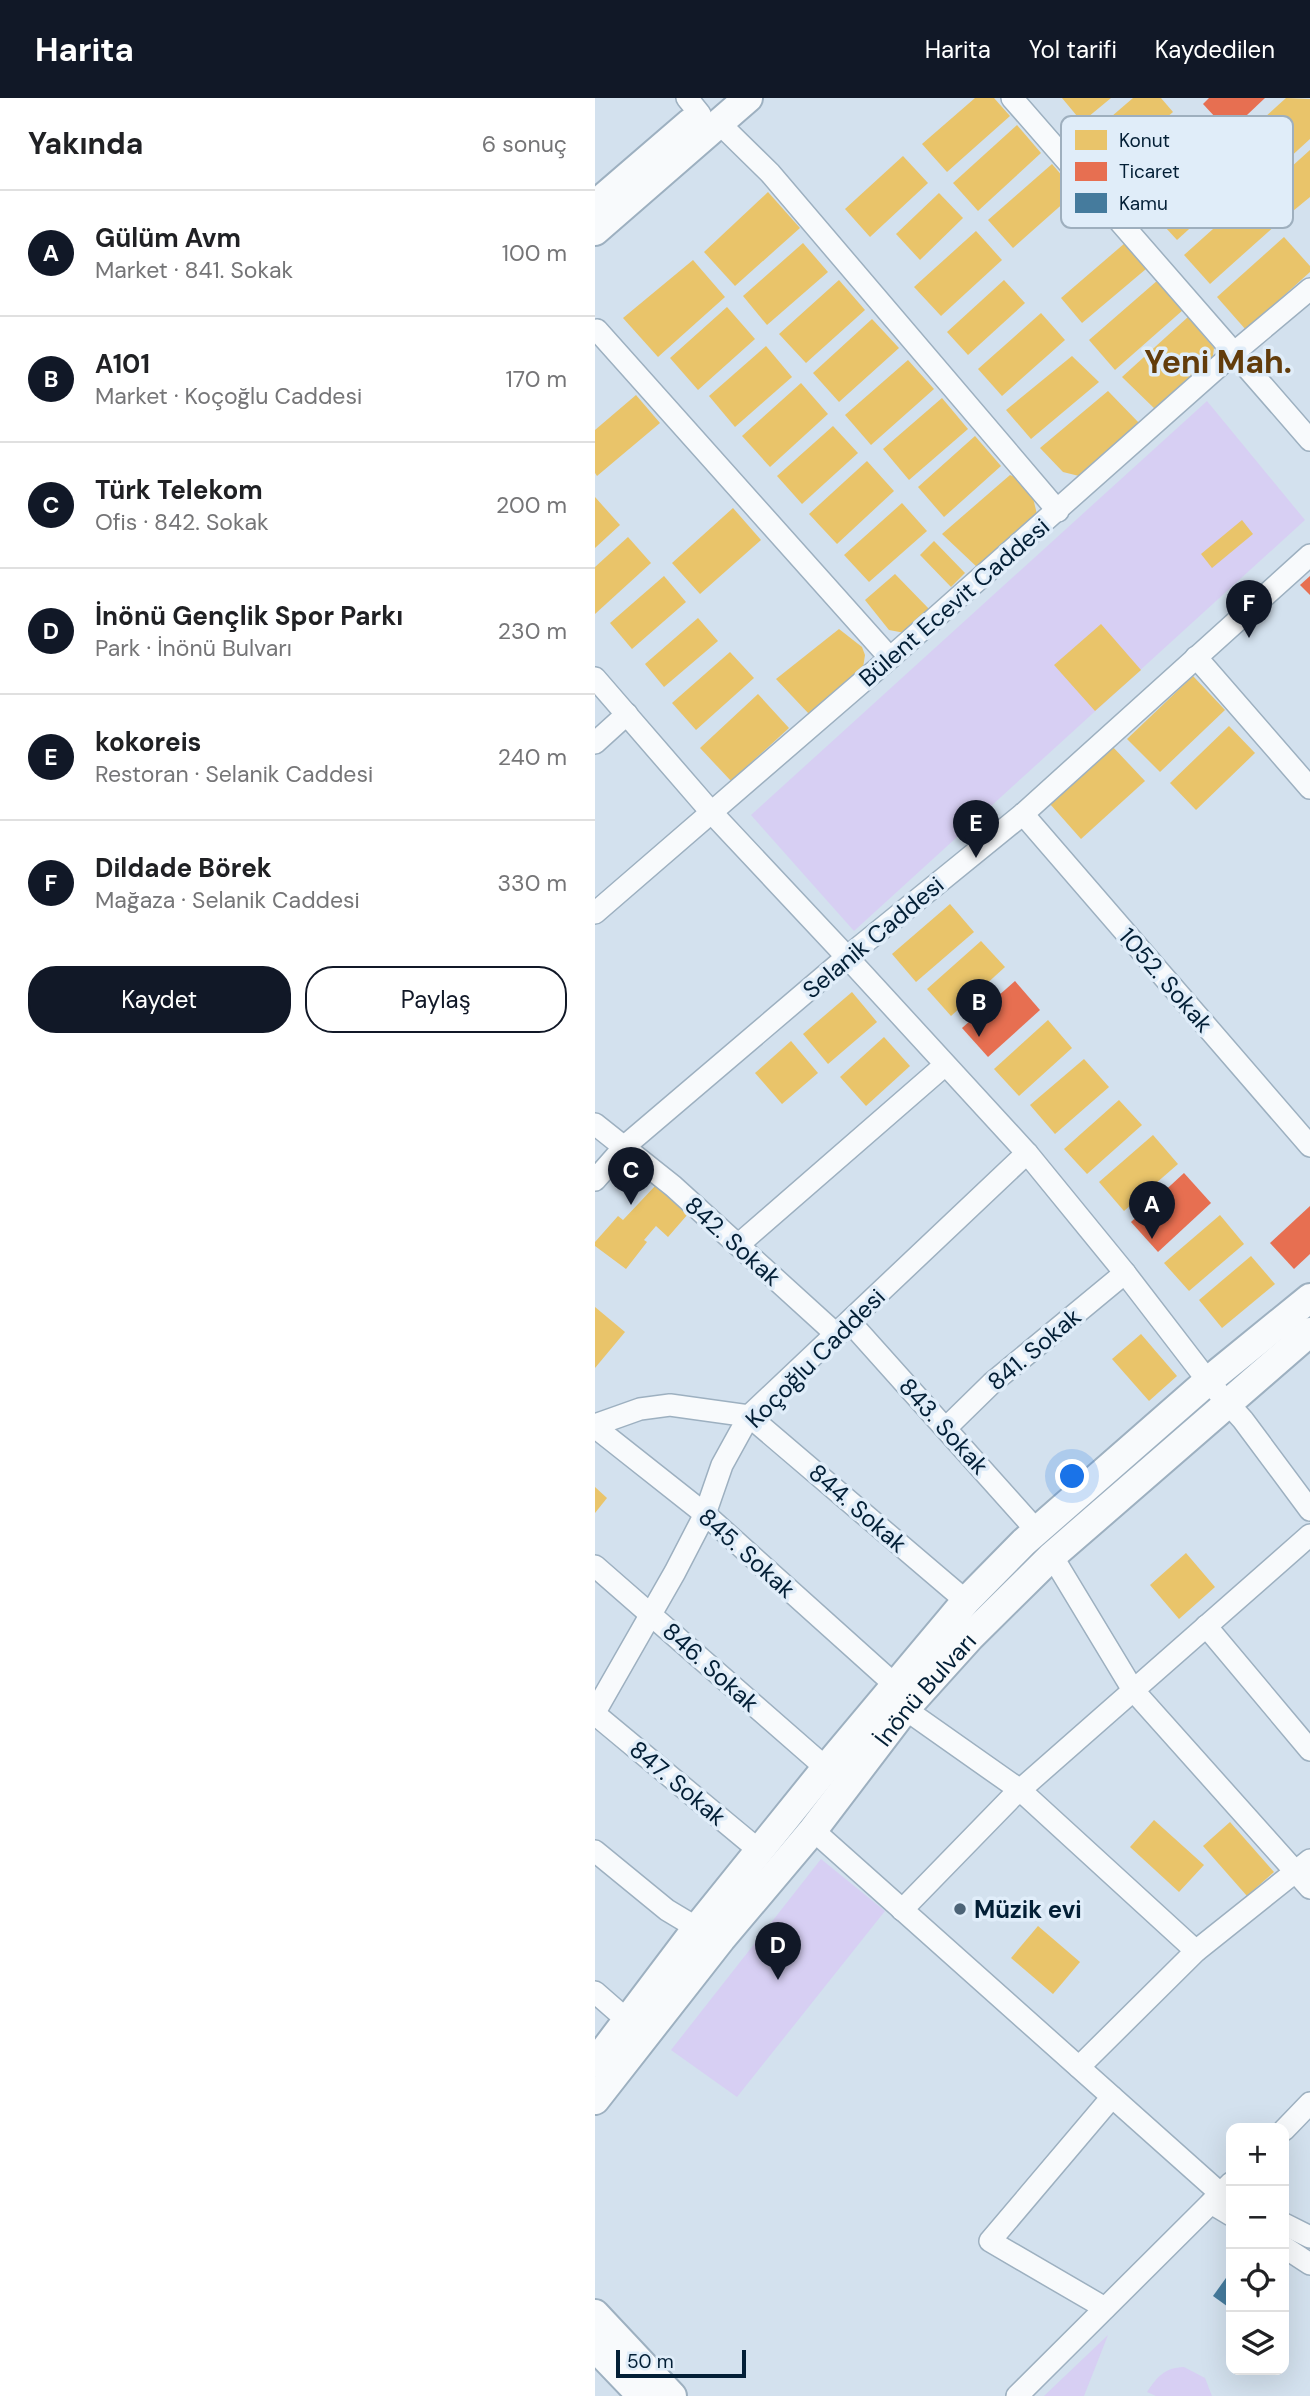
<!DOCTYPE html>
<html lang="tr">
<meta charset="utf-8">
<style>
:root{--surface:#fff;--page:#f6f6f6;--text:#202124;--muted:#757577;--line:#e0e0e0;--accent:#111827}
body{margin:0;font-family:"DM Sans",sans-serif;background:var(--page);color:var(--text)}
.controls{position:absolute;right:21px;bottom:21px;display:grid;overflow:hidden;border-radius:14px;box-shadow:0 7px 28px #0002}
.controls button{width:63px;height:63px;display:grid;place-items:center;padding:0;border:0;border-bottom:2px solid var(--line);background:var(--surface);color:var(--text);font:35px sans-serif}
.scale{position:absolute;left:21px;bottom:18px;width:130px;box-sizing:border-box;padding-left:7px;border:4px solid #031f36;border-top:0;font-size:19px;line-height:24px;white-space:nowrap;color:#031f36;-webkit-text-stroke:5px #e0edf9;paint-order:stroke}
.you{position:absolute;left:478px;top:1379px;width:24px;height:24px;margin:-18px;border:5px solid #fff;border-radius:50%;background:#1a73e8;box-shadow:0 0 0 10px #1a73e833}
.badge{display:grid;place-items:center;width:46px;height:46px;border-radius:50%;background:var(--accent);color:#fff;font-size:23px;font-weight:700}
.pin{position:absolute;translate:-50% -58px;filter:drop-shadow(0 2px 4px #0008)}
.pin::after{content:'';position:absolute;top:37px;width:24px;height:21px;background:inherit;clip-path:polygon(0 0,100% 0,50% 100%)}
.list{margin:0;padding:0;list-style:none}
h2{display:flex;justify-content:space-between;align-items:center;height:91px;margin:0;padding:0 28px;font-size:30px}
h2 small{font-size:23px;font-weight:400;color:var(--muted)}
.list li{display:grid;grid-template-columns:46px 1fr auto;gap:21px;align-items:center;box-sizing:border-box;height:126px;padding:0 28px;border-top:2px solid var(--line)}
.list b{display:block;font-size:26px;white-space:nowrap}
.list p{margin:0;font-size:23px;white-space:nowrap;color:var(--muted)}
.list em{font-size:23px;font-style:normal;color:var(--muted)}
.actions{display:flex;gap:14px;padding:21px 28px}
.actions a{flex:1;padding:16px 0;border:2px solid var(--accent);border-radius:28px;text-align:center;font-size:24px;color:var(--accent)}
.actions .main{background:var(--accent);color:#fff}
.icon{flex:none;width:38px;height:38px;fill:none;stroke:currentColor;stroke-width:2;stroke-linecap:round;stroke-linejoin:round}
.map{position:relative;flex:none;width:715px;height:2298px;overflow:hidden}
header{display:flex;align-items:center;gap:42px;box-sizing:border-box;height:98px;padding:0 35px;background:var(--accent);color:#fff}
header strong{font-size:33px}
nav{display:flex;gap:38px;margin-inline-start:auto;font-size:24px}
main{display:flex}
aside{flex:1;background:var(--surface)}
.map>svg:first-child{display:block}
</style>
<header>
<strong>Harita</strong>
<nav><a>Harita</a><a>Yol tarifi</a><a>Kaydedilen</a></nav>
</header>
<main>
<aside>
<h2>Yakında<small>6 sonuç</small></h2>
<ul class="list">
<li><span class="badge">A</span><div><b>Gülüm Avm</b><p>Market · 841. Sokak</p></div><em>100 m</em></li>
<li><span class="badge">B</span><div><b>A101</b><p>Market · Koçoğlu Caddesi</p></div><em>170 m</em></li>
<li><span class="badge">C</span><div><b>Türk Telekom</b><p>Ofis · 842. Sokak</p></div><em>200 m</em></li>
<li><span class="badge">D</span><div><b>İnönü Gençlik Spor Parkı</b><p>Park · İnönü Bulvarı</p></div><em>230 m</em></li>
<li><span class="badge">E</span><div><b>kokoreis</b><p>Restoran · Selanik Caddesi</p></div><em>240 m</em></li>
<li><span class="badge">F</span><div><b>Dildade Börek</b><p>Mağaza · Selanik Caddesi</p></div><em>330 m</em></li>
</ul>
<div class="actions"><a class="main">Kaydet</a><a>Paylaş</a></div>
</aside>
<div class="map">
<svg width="715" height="2298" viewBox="0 0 715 2298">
<rect width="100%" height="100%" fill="#d3e1ee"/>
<g fill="#d7cff3">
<path d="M612 303 710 422 259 833 156 717Z"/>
<path d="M226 1761 290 1813 142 1999 76 1952Z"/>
<path d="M513 2237 489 2298H449Z"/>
<path d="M589 2269 610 2280 617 2298H561L552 2294C563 2278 569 2270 589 2269Z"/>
</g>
<g fill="#e9c46a">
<path d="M380 0H399L415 18 352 74 327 46Z"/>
<path d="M467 0H516L487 24Z"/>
<path d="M538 0H566L578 14 519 65 495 37Z"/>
<path d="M691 0 715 1V41L670 82 639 47Z"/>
<path d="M422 27 446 55 383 113 358 85Z"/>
<path d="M715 52V99L698 113 675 88Z"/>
<path d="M308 58 333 85 275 139 250 111Z"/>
<path d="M457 66 481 94 418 150 393 122Z"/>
<path d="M615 68 637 92 582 142 560 118Z"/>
<path d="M173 94 205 130 140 188 109 154Z"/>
<path d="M344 95 368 120 325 162 301 136Z"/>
<path d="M657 96 683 125 615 186 589 157Z"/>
<path d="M381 133 407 162 346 218 319 189Z"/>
<path d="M689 139 715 168V174L651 232 622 199Z"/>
<path d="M208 145 233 174 172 227 148 198Z"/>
<path d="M530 145 551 171 487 225 466 200Z"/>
<path d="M98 162 130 199 63 259 28 220Z"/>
<path d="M244 182 270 212 211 265 184 236Z"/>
<path d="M409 182 430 205 373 257 352 234Z"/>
<path d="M563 182 588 212 520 272 494 242Z"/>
<path d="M132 209 160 241 103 292 75 260Z"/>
<path d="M446 215 470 242 407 298 383 271Z"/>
<path d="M593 219 619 250 617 265 562 313 527 279Z"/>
<path d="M277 221 304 250 244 304 218 275Z"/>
<path d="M171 248 197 279 140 329 114 298Z"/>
<path d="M477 258 504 284 436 341 411 312Z"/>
<path d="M313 262 339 291 276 347 250 317Z"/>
<path d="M206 285 233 316 175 369 147 338Z"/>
<path d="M513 293 546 327 484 378 468 374 445 350Z"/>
<path d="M41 297 65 325 2 378 0 375V332Z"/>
<path d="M347 300 373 331 314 382 288 351Z"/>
<path d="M238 328 263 355 207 406 182 378Z"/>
<path d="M380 338 406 368 349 419 323 389Z"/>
<path d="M272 363 299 393 242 446 214 416Z"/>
<path d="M415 377 424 381 437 396 442 416 383 470 347 436Z"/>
<path d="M0 399 25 427 0 450Z"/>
<path d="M307 405 332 433 274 484 249 457Z"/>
<path d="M138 410 166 442 105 496 77 465Z"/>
<path d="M647 422 658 436 617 470 606 456Z"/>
<path d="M33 439 56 465 0 516V469Z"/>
<path d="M339 443 370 475 356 489 325 457Z"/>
<path d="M300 476 336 513 310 535 294 532 270 502Z"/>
<path d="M69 478 91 504 37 551 15 525Z"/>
<path d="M103 520 123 543 69 589 50 566Z"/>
<path d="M506 526 546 572 500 613 459 567Z"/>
<path d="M244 531 267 549 270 557 268 570 214 616 181 581Z"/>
<path d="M135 554 159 580 101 632 77 605Z"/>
<path d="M598 578 630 612 565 674 532 641Z"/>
<path d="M163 596 194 630 136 683 105 650Z"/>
<path d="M634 628 660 655 601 712 575 685Z"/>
<path d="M517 648 550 683 486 741 455 706Z"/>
<path d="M355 806 379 834 321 884 297 856Z"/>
<path d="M386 843 410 869 356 918 332 891Z"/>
<path d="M257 894 282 924 233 966 208 936Z"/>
<path d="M453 922 477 950 424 998 399 971Z"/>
<path d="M289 939 315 968 271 1008 245 979Z"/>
<path d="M196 943 223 975 187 1006 160 975Z"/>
<path d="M489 961 514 989 460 1036 435 1007Z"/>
<path d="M524 1002 547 1027 492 1076 469 1051Z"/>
<path d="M558 1037 583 1066 529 1113 504 1084Z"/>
<path d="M61 1087 93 1116 73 1139 61 1128 49 1142 52 1144 31 1171 0 1148V1144L23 1118 28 1122Z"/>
<path d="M625 1117 649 1146 594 1193 569 1165Z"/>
<path d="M656 1158 680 1186 627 1230 604 1202Z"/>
<path d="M0 1209 30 1234 0 1270Z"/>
<path d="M546 1236 582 1278 554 1303 517 1261Z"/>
<path d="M0 1389 12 1400 0 1415Z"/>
<path d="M591 1455 620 1489 584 1521 555 1487Z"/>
<path d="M559 1722 609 1767 584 1794 535 1749Z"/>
<path d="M635 1724 679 1774 652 1798 608 1748Z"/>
<path d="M443 1828 485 1864 458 1896 416 1860Z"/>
</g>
<g fill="#e76f51">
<path d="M614 0H670L634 34 608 6Z"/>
<path d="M715 478V497L705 487Z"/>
<path d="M420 883 445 912 393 959 367 930Z"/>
<path d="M589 1075 616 1105 563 1154 536 1124Z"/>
<path d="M715 1108V1156L699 1171 675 1145Z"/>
</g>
<path fill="#457b9d" d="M636 2173V2211L618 2198Z"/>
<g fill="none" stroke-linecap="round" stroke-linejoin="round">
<defs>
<g id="minor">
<path d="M92 0 105 16"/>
<path d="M417 0 715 342"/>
<path d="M124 25 175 75 463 413"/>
<path d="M2 232 295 560"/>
<path d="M601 559 715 690"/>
<path d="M0 580 117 715 252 859 432 1055 530 1175 613 1283 648 1322 715 1412"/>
<path d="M0 645 32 616"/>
<path d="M428 716 715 1048"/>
<path d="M0 815 295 560 640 254 715 191"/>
<path d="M0 1026 78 1088 242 1237"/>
<path d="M0 1082 30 1048 252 859 428 716 715 457"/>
<path d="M143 1147 350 967"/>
<path d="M255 1224 442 1433"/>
<path d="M0 1327 45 1311 75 1307 154 1318 371 1503"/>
<path d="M0 1329 110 1416 299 1586"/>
<path d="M351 1330 397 1285 530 1175"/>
<path d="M457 1458 538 1592 715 1790"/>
<path d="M0 1468 231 1670"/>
<path d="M611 1528 715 1652"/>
<path d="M310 1611 425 1692 601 1853"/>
<path d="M0 1614 80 1474 110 1416 127 1367 154 1318 432 1055"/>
<path d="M0 1616 166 1754"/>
<path d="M218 1732 626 2096"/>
<path d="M0 1753 72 1812 102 1830"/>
<path d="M307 1812 417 1699 715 1437"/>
<path d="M0 1894 32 1922"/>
<path d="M484 1969 601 1853 715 1762"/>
<path d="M689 2032 715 2005"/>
<path d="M616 2105 636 2117"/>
<path d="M689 2126 715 2139"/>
<path d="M689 2149 715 2166"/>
<path d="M510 2210 395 2143 517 1999"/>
<path d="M422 2298 636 2085"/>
</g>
<g id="major">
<path d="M0 107 95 25"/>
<path d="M0 133 153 0"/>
<path d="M0 1965 102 1830 231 1670 371 1503 429 1444 613 1283 715 1200"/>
<path id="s1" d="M0 2002 126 1841 218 1732 310 1611 375 1539 457 1458 715 1234"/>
<path d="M0 2216 77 2298"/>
<path d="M0 2249 47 2298"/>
</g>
</defs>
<use href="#minor" stroke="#9db0c0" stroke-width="24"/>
<use href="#major" stroke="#9db0c0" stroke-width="32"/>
<use href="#minor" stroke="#f8fafc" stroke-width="21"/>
<use href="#major" stroke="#f8fafc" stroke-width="28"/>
</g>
<circle fill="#4c6376" stroke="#e0edf9" stroke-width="2.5" cx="365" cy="1811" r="7"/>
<g text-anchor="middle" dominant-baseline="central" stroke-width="7" stroke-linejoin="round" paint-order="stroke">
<g font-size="24" fill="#031f36" stroke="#e0edf9">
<text transform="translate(359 504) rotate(-41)">Bülent Ecevit Caddesi</text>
<text transform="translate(278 839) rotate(-40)">Selanik Caddesi</text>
<text transform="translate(571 882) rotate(49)">1052. Sokak</text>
<text transform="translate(138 1143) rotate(42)">842. Sokak</text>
<text transform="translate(439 1251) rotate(-40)">841. Sokak</text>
<text transform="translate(220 1260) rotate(-45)">Koçoğlu Caddesi</text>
<text transform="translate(349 1328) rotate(48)">843. Sokak</text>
<text transform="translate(263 1410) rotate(41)">844. Sokak</text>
<text transform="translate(152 1455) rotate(42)">845. Sokak</text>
<text transform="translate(116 1569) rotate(42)">846. Sokak</text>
<text stroke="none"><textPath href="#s1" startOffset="527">İnönü Bulvarı</textPath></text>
<text transform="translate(83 1685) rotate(40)">847. Sokak</text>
</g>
<g font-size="24" font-weight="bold" fill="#031f36" stroke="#e0edf9" text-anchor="start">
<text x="379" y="1811">Müzik evi</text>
</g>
<g font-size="32" font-weight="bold" fill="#623c0b" stroke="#e0edf9">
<text x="623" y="264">Yeni Mah.</text>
</g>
</g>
<rect x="466" y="18" width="232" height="112" rx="10" fill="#e0edf9" stroke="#9eafbe" stroke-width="2"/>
<rect x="480" y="32" width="32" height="20" fill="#e9c46a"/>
<rect x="480" y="64" width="32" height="19" fill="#e76f51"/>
<rect x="480" y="95" width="32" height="20" fill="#457b9d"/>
<g font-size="19" fill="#031f36">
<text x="524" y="49">Konut</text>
<text x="524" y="80">Ticaret</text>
<text x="524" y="112">Kamu</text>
</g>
</svg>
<div class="controls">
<button>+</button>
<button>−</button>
<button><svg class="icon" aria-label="locate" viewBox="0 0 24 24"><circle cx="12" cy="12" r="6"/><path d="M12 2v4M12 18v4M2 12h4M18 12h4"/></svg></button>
<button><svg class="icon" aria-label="layers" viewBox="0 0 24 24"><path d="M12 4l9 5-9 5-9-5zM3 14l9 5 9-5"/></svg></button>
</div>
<div class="scale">50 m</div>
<div class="you"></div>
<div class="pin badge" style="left:557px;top:1141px">A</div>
<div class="pin badge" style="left:384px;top:939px">B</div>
<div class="pin badge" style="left:36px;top:1107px">C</div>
<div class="pin badge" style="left:183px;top:1882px">D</div>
<div class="pin badge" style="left:381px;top:760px">E</div>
<div class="pin badge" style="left:654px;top:540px">F</div>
</div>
</main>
